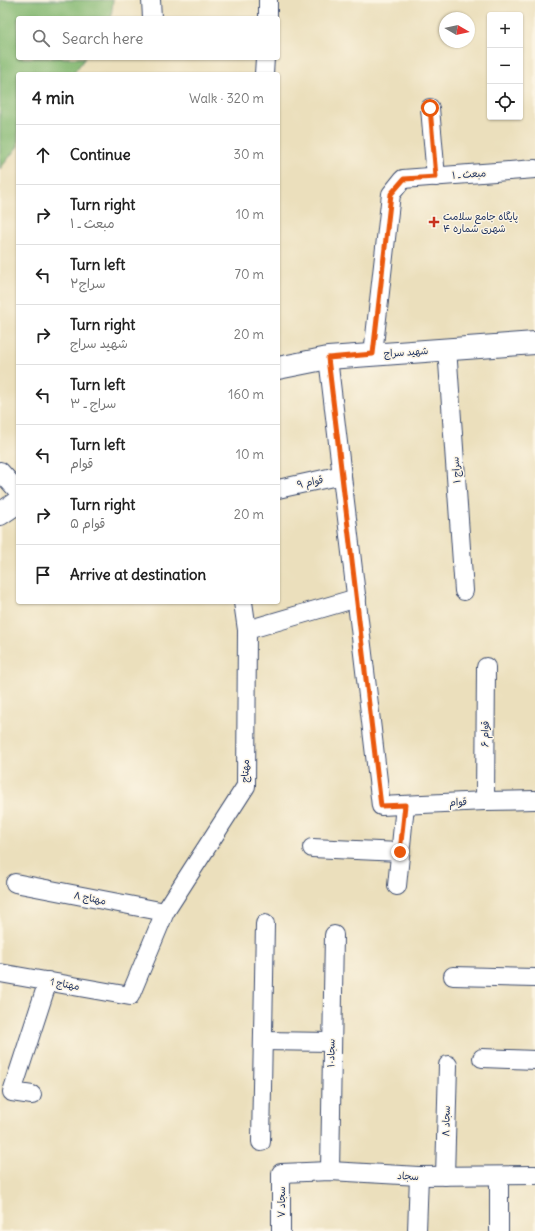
<!DOCTYPE html>
<meta charset="utf-8">
<style>
:root{--surface:#fff;--page:#f6f6f6;--text:#222;--muted:#767676;--line:#e0e0e0}
body{margin:0;font-family:Delius,"Playpen Sans Arabic",sans-serif;background:var(--page);color:var(--text)}
.controls{position:absolute;right:12px;top:12px;display:grid;overflow:hidden;border-radius:4px;box-shadow:0 1px 3px #0004}
.controls button{width:36px;height:36px;display:grid;place-items:center;padding:0;border:0;border-bottom:1px solid var(--line);background:var(--surface);color:var(--text);font:20px sans-serif}
.compass{position:absolute;left:439px;top:12px;width:36px;height:36px;border-radius:50%;background:var(--surface);box-shadow:0 1px 3px #0004;rotate:99deg}
.stop{position:absolute;width:12px;height:12px;margin:-9px;border:3px solid #ea580c;border-radius:50%;background:#fff}
.stop.end{background:#ea580c;border-color:#fff;box-shadow:0 1px 4px #0008}
.list{margin:0;padding:0;list-style:none}
h2{display:flex;justify-content:space-between;align-items:center;height:52px;margin:0;padding:0 16px;font-size:17px}
h2 small{font-size:13px;font-weight:400;color:var(--muted)}
.list li{display:grid;grid-template-columns:26px 1fr auto;gap:12px;align-items:center;box-sizing:border-box;height:60px;padding:0 16px;border-top:1px solid var(--line)}
.list b{display:block;font-size:15px;white-space:nowrap}
.list p{margin:0;font-size:13px;white-space:nowrap;color:var(--muted)}
.list em{font-size:13px;font-style:normal;color:var(--muted)}
.icon{flex:none;width:22px;height:22px;fill:none;stroke:currentColor;stroke-width:2;stroke-linecap:round;stroke-linejoin:round}
.map{position:relative;flex:none;width:535px;height:1231px;overflow:hidden}
.search{position:absolute;background:var(--surface);box-shadow:0 1px 3px #0004;left:16px;top:16px;width:264px;height:44px;display:flex;align-items:center;gap:10px;box-sizing:border-box;padding:0 14px;border-radius:4px;color:var(--muted);font-size:15px}
.panel{position:absolute;background:var(--surface);box-shadow:0 1px 3px #0004;left:16px;top:72px;width:264px;height:532px;border-radius:4px}
.map>svg:first-child{display:block}
</style>
<div class="map">
<svg width="535" height="1231" viewBox="0 0 535 1231">
<rect width="100%" height="100%" fill="#fcf5e5"/>
<filter id="ink" filterUnits="userSpaceOnUse"><feTurbulence type="fractalNoise" baseFrequency=".025" numOctaves="2"/><feDisplacementMap in="SourceGraphic" scale="8" xChannelSelector="R" yChannelSelector="G"/><feConvolveMatrix kernelMatrix="1 2 1 2 8 2 1 2 1" color-interpolation-filters="sRGB"/></filter>
<filter id="wash" filterUnits="userSpaceOnUse"><feTurbulence type="fractalNoise" baseFrequency=".012" numOctaves="4" result="noise"/><feDisplacementMap in="SourceGraphic" scale="16" xChannelSelector="R" yChannelSelector="G"/><feGaussianBlur stdDeviation="0.9" result="paint"/><feColorMatrix in="noise" values="0 0 0 0 0 0 0 0 0 0 0 0 0 0 0 0 0 1.4 0 .05"/><feComposite in="paint" operator="in"/></filter>
<g filter="url(#wash)">
<rect width="100%" height="100%" fill="#ebdfbc"/>
<path fill="#87ba74" stroke="#517469" d="M0 0H113L111 18H18V58H85L73 74H18V146L0 169Z"/>
</g>
<g filter="url(#ink)">
<g fill="none" stroke-linecap="round" stroke-linejoin="round">
<defs>
<g id="minor">
<path d="M151 0 152 18"/>
<path d="M268 0V18"/>
<path d="M264 74 265 58"/>
<path d="M430 108 436 177"/>
<path d="M447 348 464 591"/>
<path d="M373 354 391 194 403 179 535 169"/>
<path d="M328 358 381 806 485 801 535 800"/>
<path d="M0 471 18 491"/>
<path d="M278 489 342 475"/>
<path d="M243 602 247 630"/>
<path d="M485 801 486 667"/>
<path d="M312 848 400 852"/>
<path d="M15 883 165 912"/>
<path d="M397 886 405 805"/>
<path d="M0 973 130 996 165 912 246 786 247 630 357 598"/>
<path d="M453 976 535 978"/>
<path d="M263 1041 331 1042"/>
<path d="M482 1058 535 1060"/>
<path d="M32 1095 12 1092 48 981"/>
<path d="M261 1142 265 924"/>
<path d="M330 1171 334 935"/>
<path d="M445 1176 448 1065"/>
<path d="M499 1176V1231"/>
<path d="M281 1231V1173L330 1171 419 1176 535 1175"/>
<path d="M417 1231 419 1176"/>
</g>
<g id="tertiary">
<path d="M278 368 328 358 535 343"/>
<path d="M0 514 18 502"/>
</g>
</defs>
<use href="#minor" stroke="#3a496c" stroke-width="20"/>
<use href="#tertiary" stroke="#3a496c" stroke-width="24"/>
<use href="#minor" stroke="#fff" stroke-width="18"/>
<use href="#tertiary" stroke="#fff" stroke-width="22"/>
</g>
</g>
<g fill="none" stroke-linecap="round" stroke-linejoin="round" filter="url(#ink)">
<path stroke="#ea580c" stroke-width="5" d="M400 852 405 805 381 806 328 358 373 354 391 194 404 179 436 177 430 108"/>
</g>
<path fill="#c8321e" stroke="#fcf5e5" stroke-width="1.5" d="M432 216h4v4h4v4h-4v4h-4v-4h-4v-4h4z"/>
<g text-anchor="middle" dominant-baseline="central" stroke-width="3" stroke-linejoin="round" paint-order="stroke">
<g font-size="10" fill="#1b2f5e" stroke="#fcf5e5">
<text transform="translate(469 174) rotate(-4)">مبعث ـ ۱</text>
<text transform="translate(406 352) rotate(-4)">شهید سراج</text>
<text transform="translate(456 470) rotate(-94)">سراج ۱</text>
<text transform="translate(310 482) rotate(-12)">قوام ۹</text>
<text transform="translate(485 734) rotate(-89)">قوام ۶</text>
<text transform="translate(245 771) rotate(-88)">مهتاج</text>
<text transform="translate(458 802) rotate(-3)">قوام</text>
<text transform="translate(90 898) rotate(11)">مهتاج ۸</text>
<text transform="translate(65 984) rotate(10)">مهتاج 1</text>
<text transform="translate(331 1053) rotate(-89)">سجاد۱۰</text>
<text transform="translate(446 1121) rotate(-89)">سجاد ۸</text>
<text transform="translate(408 1176) rotate(3)">سجاد</text>
<text transform="translate(281 1202) rotate(-90)">سجاد ۷</text>
</g>
<g font-size="10" fill="#1b2f5e" stroke="#fcf5e5" text-anchor="start">
<text x="443" y="216">پایگاه جامع سلامت<tspan x="443" dy="12">شهری شماره ۴</tspan></text>
</g>
</g>
</svg>
<div class="controls">
<button>+</button>
<button>−</button>
<button><svg class="icon" aria-label="locate" viewBox="0 0 24 24"><circle cx="12" cy="12" r="6"/><path d="M12 2v4M12 18v4M2 12h4M18 12h4"/></svg></button>
</div>
<svg class="compass" viewBox="-18 -18 36 36"><path d="M0-13l5 13h-10z" fill="#e53935"/><path d="M0 13l5-13h-10z" fill="#767676"/></svg>
<div class="stop" style="left:430px;top:108px"></div>
<div class="stop end" style="left:400px;top:852px"></div>
<div class="search"><svg class="icon" aria-label="search" viewBox="0 0 24 24"><circle cx="10" cy="10" r="6"/><path d="M15 15l6 6"/></svg>Search here</div>
<section class="panel">
<h2>4 min<small>Walk · 320 m</small></h2>
<ul class="list">
<li><svg class="icon" aria-label="ahead" viewBox="0 0 24 24"><path d="M12 20V5M6 11l6-6 6 6"/></svg><div><b>Continue</b></div><em>30 m</em></li>
<li><svg class="icon" aria-label="right" viewBox="0 0 24 24"><path d="M7 20v-9h11M14 6l5 5-5 5"/></svg><div><b>Turn right</b><p>مبعث ـ ۱</p></div><em>10 m</em></li>
<li><svg class="icon" aria-label="left" viewBox="0 0 24 24"><path d="M17 20v-9H6M10 6l-5 5 5 5"/></svg><div><b>Turn left</b><p>سراج۲</p></div><em>70 m</em></li>
<li><svg class="icon" aria-label="right" viewBox="0 0 24 24"><path d="M7 20v-9h11M14 6l5 5-5 5"/></svg><div><b>Turn right</b><p>شهید سراج</p></div><em>20 m</em></li>
<li><svg class="icon" aria-label="left" viewBox="0 0 24 24"><path d="M17 20v-9H6M10 6l-5 5 5 5"/></svg><div><b>Turn left</b><p>سراج ـ ۳</p></div><em>160 m</em></li>
<li><svg class="icon" aria-label="left" viewBox="0 0 24 24"><path d="M17 20v-9H6M10 6l-5 5 5 5"/></svg><div><b>Turn left</b><p>قوام</p></div><em>10 m</em></li>
<li><svg class="icon" aria-label="right" viewBox="0 0 24 24"><path d="M7 20v-9h11M14 6l5 5-5 5"/></svg><div><b>Turn right</b><p>قوام ۵</p></div><em>20 m</em></li>
<li><svg class="icon" aria-label="arrive" viewBox="0 0 24 24"><path d="M6 21V4h12l-3 4 3 4H6"/></svg><div><b>Arrive at destination</b></div></li>
</ul>
</section>
</div>
